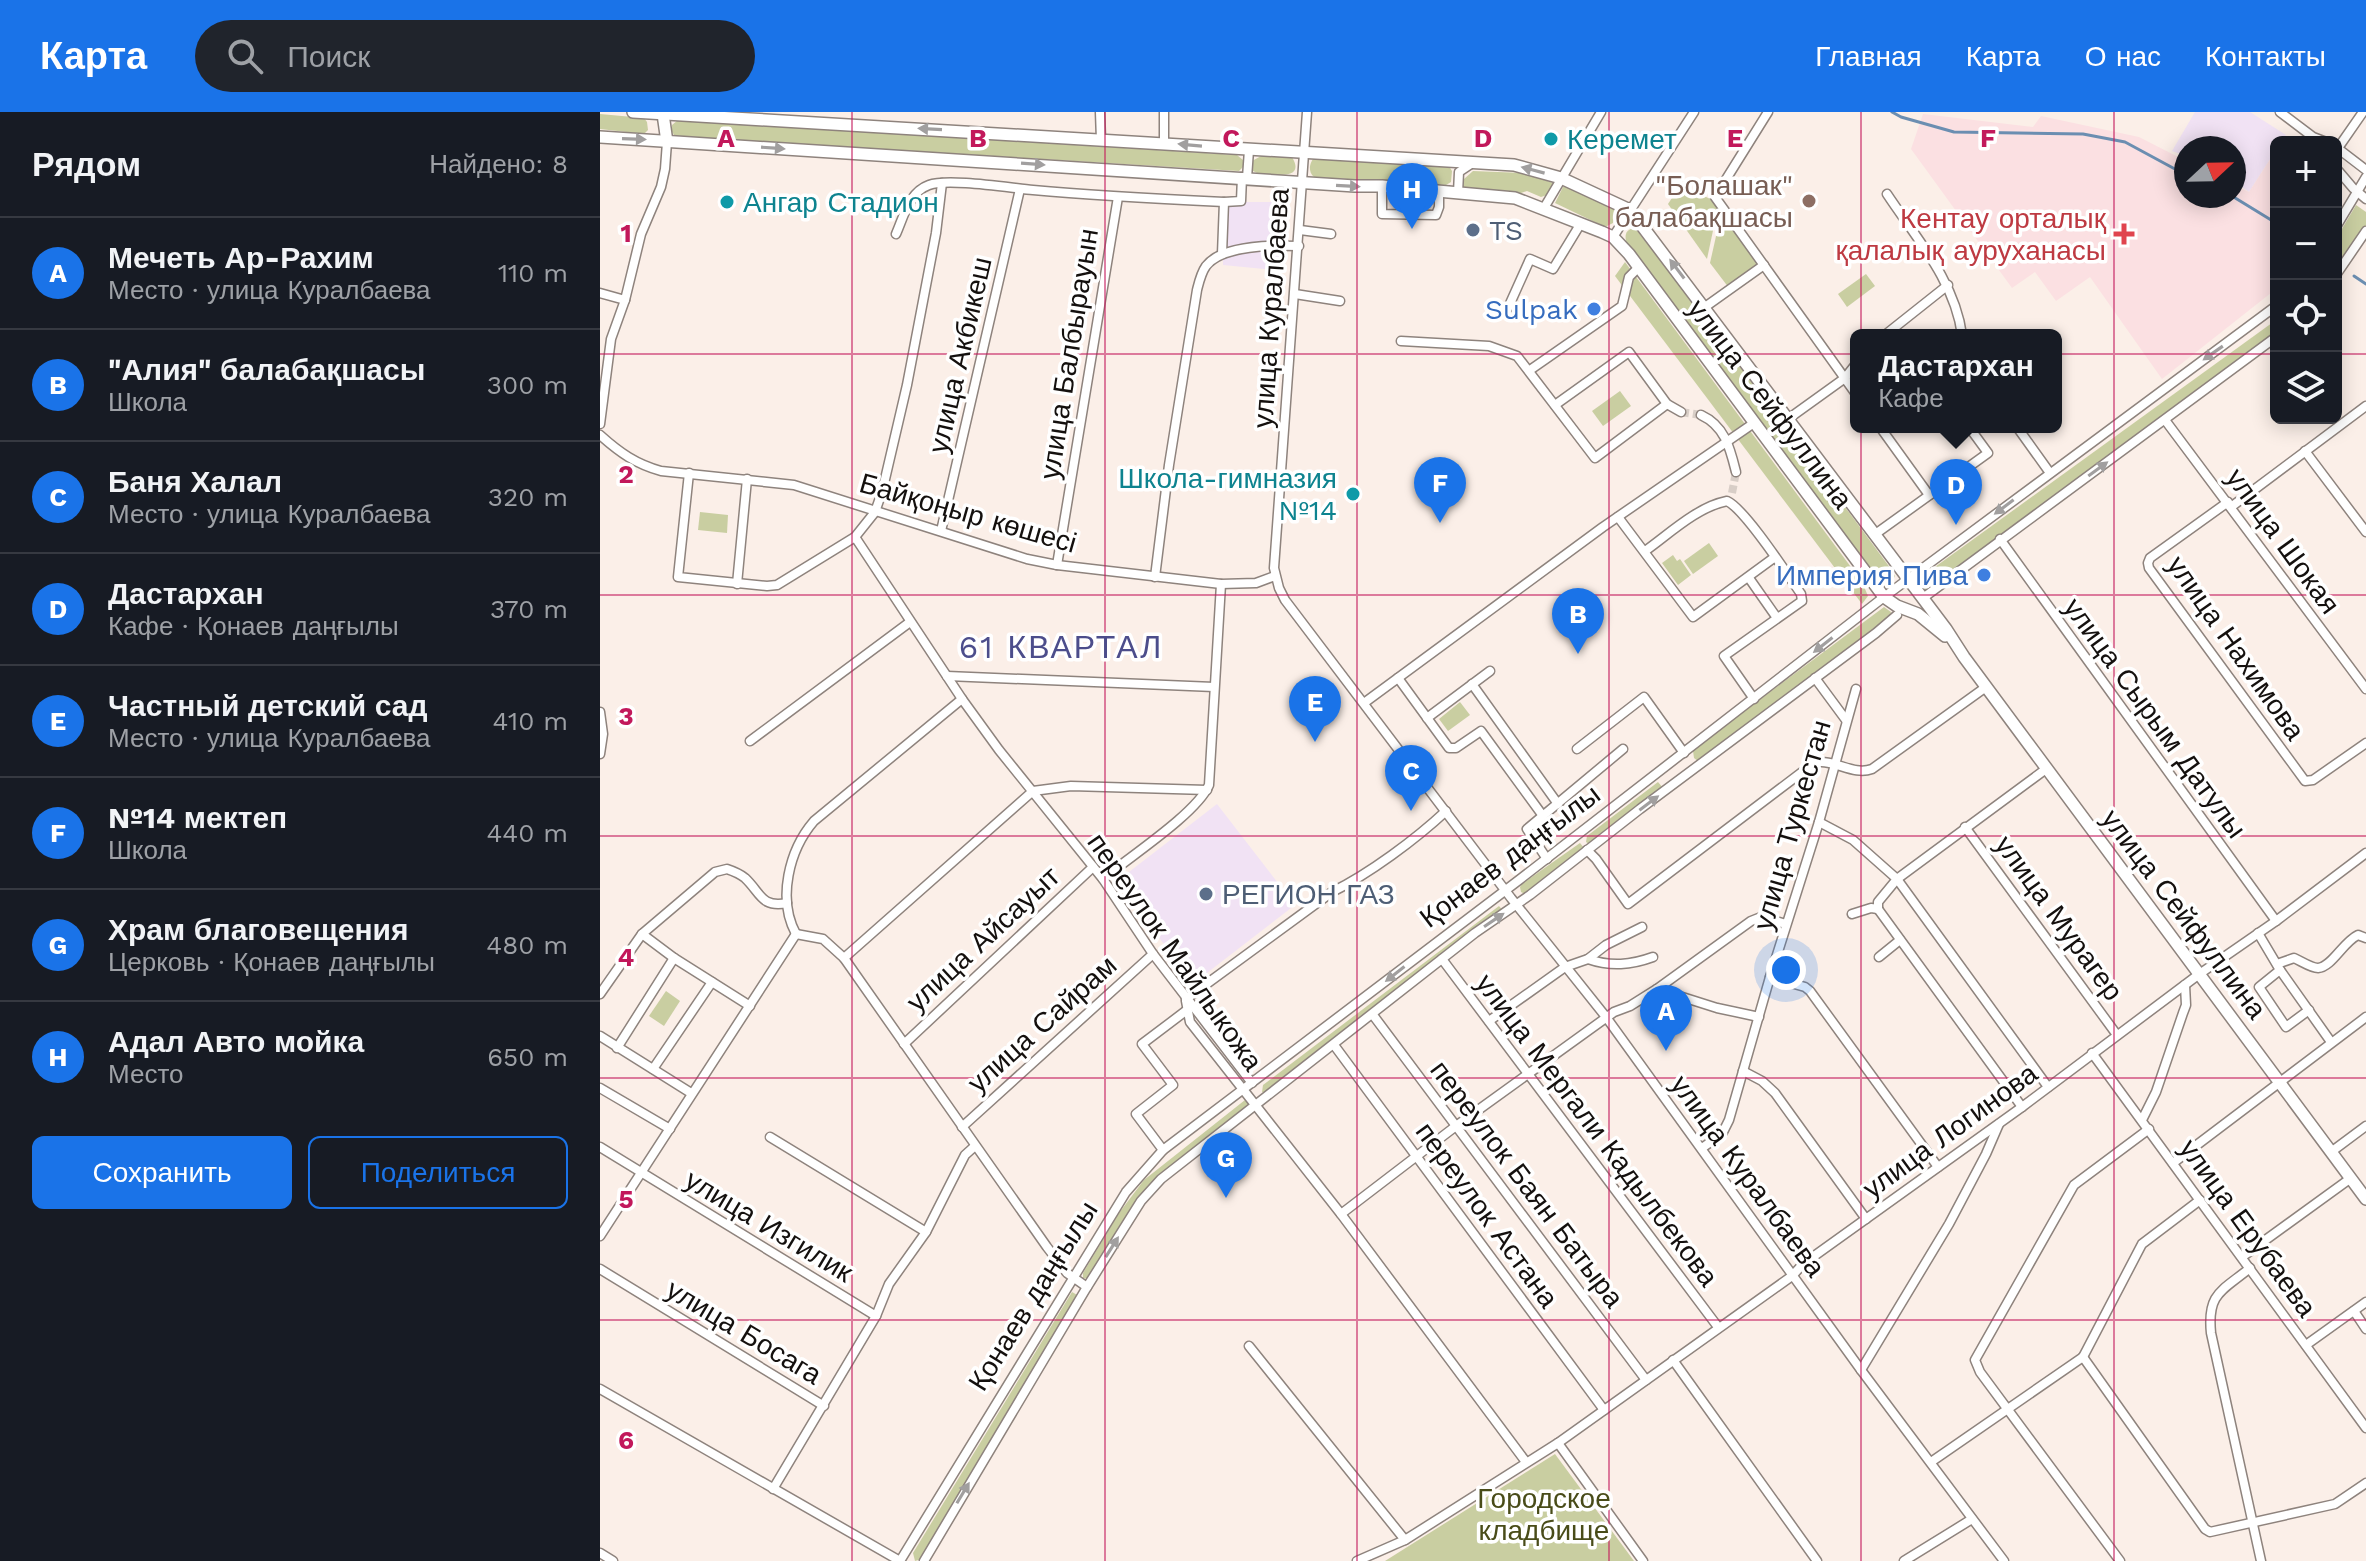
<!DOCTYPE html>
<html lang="ru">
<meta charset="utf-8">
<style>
:root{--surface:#171b24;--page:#20242c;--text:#f1f3f6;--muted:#9ea1a6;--line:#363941;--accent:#1a73e8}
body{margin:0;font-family:"Work Sans",sans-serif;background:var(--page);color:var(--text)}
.controls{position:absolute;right:24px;top:24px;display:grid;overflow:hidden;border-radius:12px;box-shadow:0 4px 20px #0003}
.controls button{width:72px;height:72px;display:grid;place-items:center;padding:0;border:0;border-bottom:2px solid var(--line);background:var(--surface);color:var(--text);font:40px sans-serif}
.compass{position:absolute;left:1574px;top:24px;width:72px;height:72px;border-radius:50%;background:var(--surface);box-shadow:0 4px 20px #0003;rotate:68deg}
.you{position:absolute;left:1186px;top:858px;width:28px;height:28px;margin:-20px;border:6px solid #fff;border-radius:50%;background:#1a73e8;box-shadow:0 0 0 12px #1a73e833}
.badge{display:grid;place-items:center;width:52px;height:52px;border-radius:50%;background:var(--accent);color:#fff;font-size:26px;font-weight:700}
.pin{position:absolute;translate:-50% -66px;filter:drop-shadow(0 2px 4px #0008)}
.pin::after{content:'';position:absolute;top:42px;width:28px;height:24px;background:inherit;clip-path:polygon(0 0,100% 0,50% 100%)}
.popup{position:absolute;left:1250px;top:217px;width:212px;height:104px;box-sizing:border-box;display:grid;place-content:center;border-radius:12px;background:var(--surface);filter:drop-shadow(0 2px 6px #0005);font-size:26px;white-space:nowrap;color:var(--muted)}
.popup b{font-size:30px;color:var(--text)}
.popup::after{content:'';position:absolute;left:50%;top:100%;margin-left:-16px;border:16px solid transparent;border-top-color:var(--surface)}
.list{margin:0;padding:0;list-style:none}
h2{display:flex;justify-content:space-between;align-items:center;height:104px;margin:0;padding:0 32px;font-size:34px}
h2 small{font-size:26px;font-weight:400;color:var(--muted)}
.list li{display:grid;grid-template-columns:52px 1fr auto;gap:24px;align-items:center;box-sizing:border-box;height:112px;padding:0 32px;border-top:2px solid var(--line)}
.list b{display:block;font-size:30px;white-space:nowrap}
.list p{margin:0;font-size:26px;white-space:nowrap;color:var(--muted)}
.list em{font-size:26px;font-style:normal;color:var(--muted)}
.actions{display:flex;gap:16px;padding:24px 32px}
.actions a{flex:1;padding:18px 0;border:2px solid var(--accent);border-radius:12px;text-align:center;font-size:28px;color:var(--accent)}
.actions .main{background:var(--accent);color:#fff}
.icon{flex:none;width:44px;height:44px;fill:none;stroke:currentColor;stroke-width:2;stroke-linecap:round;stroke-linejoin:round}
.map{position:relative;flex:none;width:1766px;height:1449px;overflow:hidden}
header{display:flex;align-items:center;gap:48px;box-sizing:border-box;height:112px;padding:0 40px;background:var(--accent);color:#fff}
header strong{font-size:38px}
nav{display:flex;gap:44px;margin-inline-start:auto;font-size:28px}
.search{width:560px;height:72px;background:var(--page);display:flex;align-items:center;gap:20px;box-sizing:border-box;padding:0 28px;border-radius:44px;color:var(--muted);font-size:30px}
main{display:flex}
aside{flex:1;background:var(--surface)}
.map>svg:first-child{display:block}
</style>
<header>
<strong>Карта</strong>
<div class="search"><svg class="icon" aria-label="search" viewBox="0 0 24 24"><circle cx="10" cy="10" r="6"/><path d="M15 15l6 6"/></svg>Поиск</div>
<nav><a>Главная</a><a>Карта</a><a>О нас</a><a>Контакты</a></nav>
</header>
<main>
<aside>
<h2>Рядом<small>Найдено: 8</small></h2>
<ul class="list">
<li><span class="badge">A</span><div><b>Мечеть Ар-Рахим</b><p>Место · улица Куралбаева</p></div><em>110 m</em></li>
<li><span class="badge">B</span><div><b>&quot;Алия&quot; балабақшасы</b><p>Школа</p></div><em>300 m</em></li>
<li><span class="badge">C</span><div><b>Баня Халал</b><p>Место · улица Куралбаева</p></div><em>320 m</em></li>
<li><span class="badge">D</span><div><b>Дастархан</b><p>Кафе · Қонаев даңғылы</p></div><em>370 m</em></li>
<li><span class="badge">E</span><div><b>Частный детский сад</b><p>Место · улица Куралбаева</p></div><em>410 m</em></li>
<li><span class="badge">F</span><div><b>№14 мектеп</b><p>Школа</p></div><em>440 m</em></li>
<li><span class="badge">G</span><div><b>Храм благовещения</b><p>Церковь · Қонаев даңғылы</p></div><em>480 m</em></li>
<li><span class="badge">H</span><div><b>Адал Авто мойка</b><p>Место</p></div><em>650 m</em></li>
</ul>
<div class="actions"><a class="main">Сохранить</a><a>Поделиться</a></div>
</aside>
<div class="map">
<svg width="1766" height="1449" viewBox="0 0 1766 1449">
<rect width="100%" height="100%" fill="#fbefe8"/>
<g fill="#f1e2f4">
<path d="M1595 0H1650L1686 23 1681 30H1676V38L1649 80 1634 69V36H1586V44L1572 39Z"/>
<path d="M624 90H683L685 159 623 153Z"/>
<path d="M617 692 695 793 594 871 516 770Z"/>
</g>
<path fill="#fbe0e2" d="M1323 2 1433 15 1441 4 1539 25 1586 49V84H1634V73L1649 80 1676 38V177L1562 267 1490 165 1456 189 1435 160 1412 176 1311 37Z"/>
<g fill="#c9cea1">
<path d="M0 2 44 6 47 10 48 18 44 22 0 17Z"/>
<path d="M78 8 637 43 643 48 644 54 639 59 80 25 75 24 72 20V13Z"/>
<path d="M663 43 692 45C707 70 670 62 657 61L653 59 652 49Z"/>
<path d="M714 46 849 54 852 59 851 70 846 73 714 65C708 60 709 51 714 46Z"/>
<path d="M873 59 923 61 953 71 947 83 941 85 927 79 921 81 868 79 863 75 864 67Z"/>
<path d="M1081 72 1112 88 1118 95 1107 147 1068 92Z"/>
<path d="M966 74 1019 97 1013 111 1005 115 955 91 963 75Z"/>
<path d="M1756 93 1766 100V113L1736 161V127Z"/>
<path d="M1121 102 1159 152 1129 176 1110 151Z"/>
<path d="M1035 116 1102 202 1291 457 1295 464 1291 472 1283 474 1028 134C1024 126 1024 117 1035 116Z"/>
<path d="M1025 150 1262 470 1268 484 1262 492 1015 164Z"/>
<path d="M1266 162 1275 174 1247 195 1238 182Z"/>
<path d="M1676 208V222L1326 479 1317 468Z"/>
<path d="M1020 279 1031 294 1003 314 992 299Z"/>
<path d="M100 400 128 403 127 421 98 418Z"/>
<path d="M1109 431 1118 444 1093 462 1084 449Z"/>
<path d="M1073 443 1077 449 1080 447 1091 463 1078 473 1062 451Z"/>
<path d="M1284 495 1291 500 1289 507 1099 650 1094 646 1093 639 1096 635Z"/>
<path d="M860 590 870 603 848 619 839 607Z"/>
<path d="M1058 670 1063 676 989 732 986 730 987 724Z"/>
<path d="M980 731 984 736 925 782 921 780 920 775 922 772Z"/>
<path d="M899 794 904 800 665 981 662 980 663 973Z"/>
<path d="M66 879 80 889 64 914 49 904Z"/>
<path d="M645 988 649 991V994L563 1064 489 1167 483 1166V1161L519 1101 544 1068Z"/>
<path d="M472 1180 479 1184 322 1447 315 1449 313 1441Z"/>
<path d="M955 1342 1034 1449H785Z"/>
</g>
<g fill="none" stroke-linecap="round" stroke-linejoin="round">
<g stroke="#6b8eb1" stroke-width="3">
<path d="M1292 0 1301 5 1354 20 1483 22 1525 30 1586 63"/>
<path d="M1632 84 1676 111"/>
<path d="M1754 164 1766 172"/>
</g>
<g stroke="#d8cec7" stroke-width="8" stroke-dasharray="8 4" stroke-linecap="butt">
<path d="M1081 300 1101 303"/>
<path d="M1132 381 1136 360"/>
</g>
<defs>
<g id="street">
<path d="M500 0 501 28"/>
<path d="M707 0 674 456 679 476 685 488 911 786 1006 905 1261 1258 1404 1449"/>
<path d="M1168 0 1115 85 1256 282"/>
<path d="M1680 0 1713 25 1726 30"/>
<path d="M564 31V0"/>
<path d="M1736 35 1766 58"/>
<path d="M1738 36 1763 0"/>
<path d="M1736 56 1753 76 1766 87"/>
<path d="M647 66 649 38"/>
<path d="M782 74V102L836 103 839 95V80"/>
<path d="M858 81 859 60 871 52"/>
<path d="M1287 82C1316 126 1355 169 1362 223"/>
<path d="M944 96 1001 0"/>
<path d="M1736 115 1766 65"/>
<path d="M700 118 731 122"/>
<path d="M296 122C304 104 309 80 329 73 348 66 410 76 433 78 497 84 560 87 624 90L641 89 642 65"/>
<path d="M1013 125 1094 0"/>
<path d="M622 142 624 90"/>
<path d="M1736 163 1766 119"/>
<path d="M0 181 25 188"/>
<path d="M695 182 740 189"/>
<path d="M1105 195 1164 153"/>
<path d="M908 196 930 147 953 157 981 111"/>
<path d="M1285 223 1348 173"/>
<path d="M801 229 889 234 917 244 995 346 1067 292"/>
<path d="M930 258 1022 194 1029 165 1039 155"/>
<path d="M955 293 1029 240 1067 292 1081 300"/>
<path d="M1101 303C1125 314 1130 336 1136 360"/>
<path d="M1188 307 1245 266 1256 252"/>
<path d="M1565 308 1766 577"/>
<path d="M0 312 11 227 25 188 41 122 61 75 65 57 67 30"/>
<path d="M1280 315 1329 383"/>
<path d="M1417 315 1450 361"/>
<path d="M0 323C20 341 36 352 61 359L194 373 427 447 457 453 621 472 656 471 675 464"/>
<path d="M1705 339 1766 420"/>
<path d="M89 361 78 465 167 474 177 473 255 425 275 400 282 380 307 273 336 121 342 71"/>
<path d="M1628 390 1550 446 1548 451 1549 456 1705 669 1713 668 1766 631"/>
<path d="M1631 395 1766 294"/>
<path d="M1018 405 1093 505 1175 445"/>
<path d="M341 419 420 77"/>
<path d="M1274 423 1388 341 1369 315"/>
<path d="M255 425 362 587 399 638 503 767 553 842 652 971"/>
<path d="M1400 427 1676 809"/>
<path d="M1045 439C1069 422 1097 395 1127 389 1145 397 1187 462 1201 482L1202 489 1124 544 1154 587"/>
<path d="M457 453 518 85"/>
<path d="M555 465 569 353 597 178C599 170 601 161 606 154 622 133 674 133 699 134"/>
<path d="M1149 466 1177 506"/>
<path d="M137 472 147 367"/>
<path d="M1323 486 1676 225"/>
<path d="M347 564 614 575"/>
<path d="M798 566 849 636H856L881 619 943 704"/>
<path d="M1215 566 1246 608"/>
<path d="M872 572 958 692"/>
<path d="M764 591 1003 415 1154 311"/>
<path d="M0 600 3 622 0 642"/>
<path d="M827 606 890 559"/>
<path d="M150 629 310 510"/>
<path d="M977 637 1044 585 1084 641"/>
<path d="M1219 710 1253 728 1297 767 1448 975"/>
<path d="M1365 715 1517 923"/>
<path d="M987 738 996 747 1028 792 1214 651C1234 646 1252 664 1272 657L1386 575"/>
<path d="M947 747 927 717 1023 637"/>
<path d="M503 767C529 745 596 702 609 673L621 472"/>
<path d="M1278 797 1422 995"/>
<path d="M1278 797V790L1297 767 1446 657"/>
<path d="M1252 802 1271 796 1278 797"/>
<path d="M1658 821 1680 858 1731 930"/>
<path d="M42 822 74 846 150 894"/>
<path d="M196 822 223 827 244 846 447 1135 467 1161 487 1175"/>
<path d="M196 822C177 787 189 738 214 709L362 587"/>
<path d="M1279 845 1300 828"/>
<path d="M244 846 433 679 471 674 607 678"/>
<path d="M842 847 1118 1215"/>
<path d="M988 847C1011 855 1031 853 1053 845"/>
<path d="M1677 852 1694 846C1701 849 1711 856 1718 856 1732 855 1743 830 1758 823L1766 826"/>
<path d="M1680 858 1659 875 1686 915 1709 898"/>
<path d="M1170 865 1205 875 1210 879 1338 1055"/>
<path d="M1057 877 1117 896 1159 905"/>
<path d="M0 882 42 822 115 760 127 757C133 759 140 762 145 766 161 781 161 796 187 791"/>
<path d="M586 887 732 780C769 762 816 727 846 699"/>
<path d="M586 889 590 910 741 1102 926 1350"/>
<path d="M773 903 1046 1268"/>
<path d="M889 909 965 855 988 847 1006 833 1042 815"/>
<path d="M0 924 91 981"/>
<path d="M304 932 493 755"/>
<path d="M734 933 1004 1298"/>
<path d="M17 936 74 846"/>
<path d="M1492 941 1766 1316"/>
<path d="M53 957 112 870"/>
<path d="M1143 959 1162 969 1175 981 1266 1107"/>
<path d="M0 976 70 1017"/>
<path d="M1542 1008 1556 980 1583 901 1586 893 1585 873"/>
<path d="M362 1015 553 842"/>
<path d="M170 1025 326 1120"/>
<path d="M0 1035 276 1204"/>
<path d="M1102 1036 1122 1022 1129 1008 1170 865 1219 710 1256 577"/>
<path d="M563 1038 536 1002 573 973 542 932 587 898"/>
<path d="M1731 1040 1766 1014"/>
<path d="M1573 1051 1766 905"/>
<path d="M741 1102 856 1014 1014 900 1030 894 1057 877 1151 809 1161 805 1186 812"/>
<path d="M0 1124 196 822"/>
<path d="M1642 1145 1751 1066"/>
<path d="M1650 1156C1622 1179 1607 1181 1611 1221L1661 1449"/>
<path d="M0 1157 224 1294"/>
<path d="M1754 1199 1766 1217"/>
<path d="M1706 1233 1766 1190"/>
<path d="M649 1234 805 1428"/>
<path d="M1483 1245 1605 1417 1610 1420 1735 1392 1766 1371"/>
<path d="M1483 1245 1542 1132 1600 1088"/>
<path d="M1073 1248 1217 1449"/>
<path d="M1261 1258 1349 1112 1386 1042 1399 1012"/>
<path d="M0 1277 300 1449"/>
<path d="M958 1331 1043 1449"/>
<path d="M1331 1350 1483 1245"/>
<path d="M173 1377 276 1204 289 1172 326 1120 365 1043 375 1034"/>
<path d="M0 1441 13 1449"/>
<path d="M300 1449 526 1080 563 1038 919 768 1284 485 1676 194"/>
<path d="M324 1449 487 1175 541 1089 561 1067 875 821 930 783 1040 697 1276 521 1297 503"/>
<path d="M757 1449 805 1428 958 1331 1192 1164 1203 1152 1422 995 1598 863 1676 809 1766 741"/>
<path d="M1304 1449 1372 1407"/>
<path d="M1520 1449 1380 1260 1375 1248 1474 1073 1549 1017"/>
</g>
<g id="secondary">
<path d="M33 0 914 53 961 66 1030 98 1346 517 1364 545 1766 1087"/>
<path d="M63 2 67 30"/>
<path d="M0 25 755 74H782L915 86 1002 120 1013 125 1029 142 1284 485 1297 494 1318 502 1345 524"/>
</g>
</defs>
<use href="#street" stroke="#8e837d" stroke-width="11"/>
<use href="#secondary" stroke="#8e837d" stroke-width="14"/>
<use href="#street" stroke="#fff" stroke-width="8"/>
<use href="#secondary" stroke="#fff" stroke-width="11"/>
</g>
<defs><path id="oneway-solid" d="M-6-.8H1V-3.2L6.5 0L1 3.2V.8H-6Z" transform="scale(2)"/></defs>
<g fill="#a19f9f">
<use href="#oneway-solid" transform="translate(330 17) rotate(-177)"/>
<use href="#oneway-solid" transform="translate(34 27) rotate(2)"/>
<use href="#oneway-solid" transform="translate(590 33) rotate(-175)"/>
<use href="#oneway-solid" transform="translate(173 36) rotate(4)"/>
<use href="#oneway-solid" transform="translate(433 52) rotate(4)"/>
<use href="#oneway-solid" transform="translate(933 58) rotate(-165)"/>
<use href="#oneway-solid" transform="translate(748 74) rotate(3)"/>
<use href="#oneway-solid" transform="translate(1077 157) rotate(-127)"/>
<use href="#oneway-solid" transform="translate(1613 241) rotate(145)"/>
<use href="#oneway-solid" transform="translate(1498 357) rotate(-36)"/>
<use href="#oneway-solid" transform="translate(1404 395) rotate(143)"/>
<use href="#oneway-solid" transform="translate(1223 533) rotate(142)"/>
<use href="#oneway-solid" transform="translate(1049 691) rotate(-37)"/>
<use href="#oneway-solid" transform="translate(894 808) rotate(-34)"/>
<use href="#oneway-solid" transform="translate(795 862) rotate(142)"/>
<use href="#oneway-solid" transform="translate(512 1135) rotate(-58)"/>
<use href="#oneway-solid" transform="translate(363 1381) rotate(-59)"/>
</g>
<path fill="none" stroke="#c2185b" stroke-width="2" stroke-opacity="0.55" d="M252 0V1449M505 0V1449M757 0V1449M1009 0V1449M1261 0V1449M1514 0V1449M0 242H1676M1736 242H1766M0 483H1766M0 724H1766M0 966H1766M0 1208H1766"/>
<g fill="#0f9aa8" stroke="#fff" stroke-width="3">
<circle cx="951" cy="27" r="8"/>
<circle cx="127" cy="90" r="8"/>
<circle cx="753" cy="382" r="8"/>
</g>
<circle fill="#8d6e63" stroke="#fff" stroke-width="3" cx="1209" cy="89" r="8"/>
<g fill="#5c6f8a" stroke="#fff" stroke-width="3">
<circle cx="873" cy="118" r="8"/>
<circle cx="606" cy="782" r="8"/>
</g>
<path fill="#e0444e" stroke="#fff" stroke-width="3" d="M1520 110h8v8h8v8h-8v8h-8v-8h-8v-8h8z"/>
<g fill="#3f7fe0" stroke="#fff" stroke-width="3">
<circle cx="994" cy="197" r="8"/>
<circle cx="1384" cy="463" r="8"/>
</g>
<g text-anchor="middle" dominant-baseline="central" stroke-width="7" stroke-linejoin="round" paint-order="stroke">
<g font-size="28" fill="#0d838f" stroke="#fff" text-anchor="start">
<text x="967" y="27">Керемет</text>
<text x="143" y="90">Ангар Стадион</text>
<text x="737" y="366" text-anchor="end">Школа-гимназия<tspan x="737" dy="32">№14</tspan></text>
</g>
<g font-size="28" fill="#785e54" stroke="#fff" text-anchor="end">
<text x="1193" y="73">"Болашак"<tspan x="1193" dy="32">балабақшасы</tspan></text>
</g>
<g font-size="28" fill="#be3a42" stroke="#fff" text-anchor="end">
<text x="1506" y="106">Кентау орталық<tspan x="1506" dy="32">қалалық ауруханасы</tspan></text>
</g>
<g font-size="28" fill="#4e5e75" stroke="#fff" text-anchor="start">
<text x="889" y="118">TS</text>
<text x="622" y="782">РЕГИОН ГАЗ</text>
</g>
<g font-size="28" fill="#14100e" stroke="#fff">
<text transform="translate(671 196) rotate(-86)">улица Куралбаева</text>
<text transform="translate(469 242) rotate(-81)">улица Балбырауын</text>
<text transform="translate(360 243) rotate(-77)">улица Акбикеш</text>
<text transform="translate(1170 292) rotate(53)">улица Сейфуллина</text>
<text transform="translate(368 401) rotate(16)">Байқоңыр көшесі</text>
<text transform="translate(1683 429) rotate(54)">улица Шокая</text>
<text transform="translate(1636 536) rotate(55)">улица Нахимова</text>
<text transform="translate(1555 606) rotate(54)">улица Сырым Датулы</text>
<text transform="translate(1192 713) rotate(-74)">улица Туркестан</text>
<text transform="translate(910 744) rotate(-37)">Қонаев даңғылы</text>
<text transform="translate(1584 802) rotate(53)">улица Сейфуллина</text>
<text transform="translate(1459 806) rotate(54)">улица Мурагер</text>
<text transform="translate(383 827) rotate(-43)">улица Айсауыт</text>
<text transform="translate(575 840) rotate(55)">переулок Майлыкожа</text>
<text transform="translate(442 912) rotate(-42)">улица Сайрам</text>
<text transform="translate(997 1018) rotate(53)">улица Мергали Кадылбекова</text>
<text transform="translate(1350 1019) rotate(-36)">улица Логинова</text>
<text transform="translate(1148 1064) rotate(54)">улица Куралбаева</text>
<text transform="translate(927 1072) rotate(53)">переулок Баян Батыра</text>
<text transform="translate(887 1103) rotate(54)">переулок Астана</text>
<text transform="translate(169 1114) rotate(31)">улица Изгилик</text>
<text transform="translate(1648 1116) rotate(54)">улица Ерубаева</text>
<text transform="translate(433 1184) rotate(-58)">Қонаев даңғылы</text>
<text transform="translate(144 1220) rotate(31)">улица Босага</text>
</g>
<g font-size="28" fill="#366cbe" stroke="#fff" text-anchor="end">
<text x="978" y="197">Sulpak</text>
<text x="1368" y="463">Империя Пива</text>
</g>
<g font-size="28" fill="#494c19" stroke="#fff">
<text x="944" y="1386">Городское<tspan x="944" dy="32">кладбище</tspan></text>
</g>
<g font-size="32" letter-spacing="2" fill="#4c4d8b" stroke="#fff">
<text x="461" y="535">61 КВАРТАЛ</text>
</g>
</g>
<g font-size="26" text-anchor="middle" font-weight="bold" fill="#c2185b" stroke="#fff" stroke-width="7" stroke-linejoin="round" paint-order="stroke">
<text x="126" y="35">A</text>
<text x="378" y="35">B</text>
<text x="631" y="35">C</text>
<text x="883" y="35">D</text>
<text x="1135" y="35">E</text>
<text x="1388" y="35">F</text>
<text x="26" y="130">1</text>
<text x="26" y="371">2</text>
<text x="26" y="613">3</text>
<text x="26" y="854">4</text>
<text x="26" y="1096">5</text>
<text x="26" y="1337">6</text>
</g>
</svg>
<div class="controls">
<button>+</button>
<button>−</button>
<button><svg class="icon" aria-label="locate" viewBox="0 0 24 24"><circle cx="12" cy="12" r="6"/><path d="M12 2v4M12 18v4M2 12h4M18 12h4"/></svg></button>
<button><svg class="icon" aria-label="layers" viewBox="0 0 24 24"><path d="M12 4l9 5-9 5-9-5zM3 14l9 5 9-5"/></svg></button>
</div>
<svg class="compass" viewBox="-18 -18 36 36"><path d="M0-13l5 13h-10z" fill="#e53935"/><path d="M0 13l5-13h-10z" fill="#9ea1a6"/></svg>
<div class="you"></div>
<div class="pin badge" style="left:1066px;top:939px">A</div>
<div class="pin badge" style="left:978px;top:542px">B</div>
<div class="pin badge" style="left:811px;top:699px">C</div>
<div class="pin badge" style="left:1356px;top:413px">D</div>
<div class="popup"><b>Дастархан</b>Кафе</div>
<div class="pin badge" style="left:715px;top:630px">E</div>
<div class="pin badge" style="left:840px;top:411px">F</div>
<div class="pin badge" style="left:626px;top:1086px">G</div>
<div class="pin badge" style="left:812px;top:117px">H</div>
</div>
</main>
